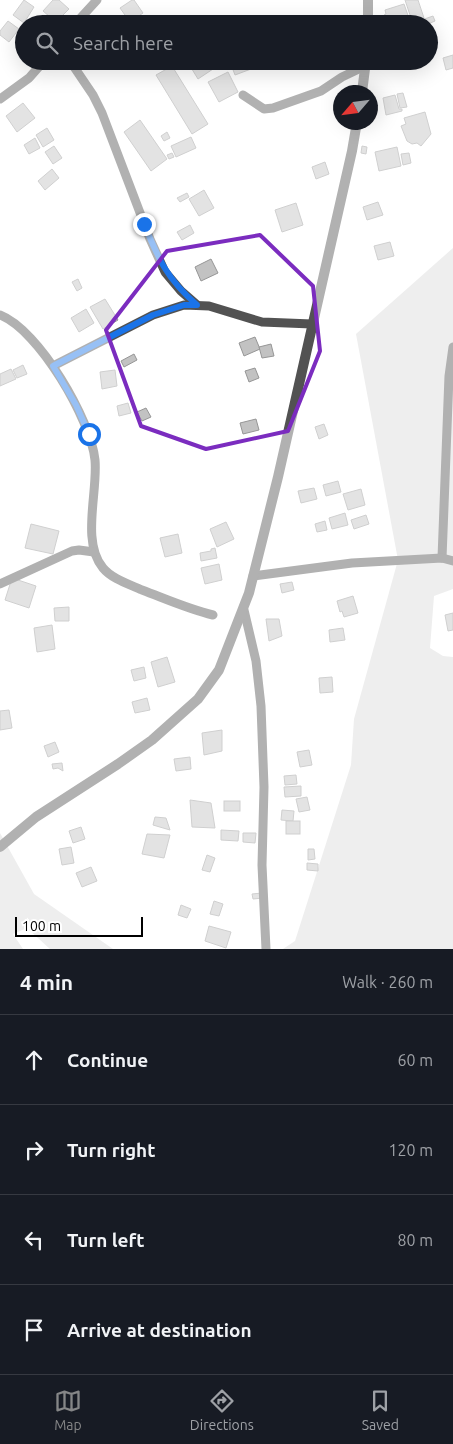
<!DOCTYPE html>
<meta charset="utf-8">
<style>
:root{--surface:#171b24;--page:#20242c;--text:#f1f3f6;--muted:#9ea1a6;--line:#363941;--accent:#858687}
body{margin:0;font-family:Ubuntu,sans-serif;background:var(--page);color:var(--text)}
.compass{position:absolute;left:333px;top:85px;width:45px;height:45px;border-radius:50%;background:var(--surface);box-shadow:0 5px 20px #0002;rotate:242deg}
.scale{position:absolute;left:15px;bottom:12px;width:128px;box-sizing:border-box;padding-left:5px;border:2px solid #000;border-top:0;font-size:14px;line-height:18px;white-space:nowrap;color:#000;-webkit-text-stroke:4px #fff;paint-order:stroke}
.stop{position:absolute;width:15px;height:15px;margin:-11px;border:4px solid #1a73e8;border-radius:50%;background:#fff}
.stop.end{background:#1a73e8;border-color:#fff;box-shadow:0 1px 5px #0008}
.list{margin:0;padding:0;list-style:none}
h2{display:flex;justify-content:space-between;align-items:center;height:65px;margin:0;padding:0 20px;font-size:21px}
h2 small{font-size:16px;font-weight:400;color:var(--muted)}
.list li{display:grid;grid-template-columns:32px 1fr auto;gap:15px;align-items:center;box-sizing:border-box;height:90px;padding:0 20px;border-top:1px solid var(--line)}
.list b{display:block;font-size:19px;white-space:nowrap}
.list em{font-size:16px;font-style:normal;color:var(--muted)}
.icon{flex:none;width:28px;height:28px;fill:none;stroke:currentColor;stroke-width:2;stroke-linecap:round;stroke-linejoin:round}
.map{position:relative;flex:none;width:453px;height:949px;overflow:hidden}
.search{position:absolute;background:var(--surface);box-shadow:0 5px 20px #0002;left:15px;right:15px;top:15px;height:55px;display:flex;align-items:center;gap:12px;box-sizing:border-box;padding:0 18px;border-radius:28px;color:var(--muted);font-size:19px}
.sheet{height:425px;background:var(--surface)}
nav{display:flex;justify-content:space-around;align-items:center;box-sizing:border-box;height:70px;border-top:1px solid var(--line);background:var(--surface);font-size:14px;color:var(--muted)}
nav a{display:grid;justify-items:center;gap:2px}
nav .on{color:var(--accent)}
.map>svg:first-child{display:block}
</style>
<div class="map">
<svg width="453" height="949" viewBox="0 0 453 949">
<rect width="100%" height="100%" fill="#fff"/>
<g fill="#d9d9d9">
<path d="M453 248V589L434 596 430 648 443 656 453 657V949H283L295 941 351 765 354 719 398 560 356 334Z"/>
<path d="M0 833 34 894 113 949H50L27 928 13 934 23 949H0Z"/>
</g>
<g fill="#c2c2c2" stroke="#969696">
<path d="M24 0 34 7 24 23 13 15Z"/>
<path d="M53 0H59L69 9 56 22 43 11Z"/>
<path d="M132 0H134L143 13 130 22 120 8Z"/>
<path d="M405 0H418L424 18 412 21Z"/>
<path d="M404 4 411 24H387L384 15 386 14 385 10Z"/>
<path d="M433 16 435 21 428 24H420L419 21Z"/>
<path d="M8 21 19 29 9 42 0 35V31Z"/>
<path d="M453 55V68L446 70 443 58Z"/>
<path d="M181 61 183 65 178 68 176 63Z"/>
<path d="M187 61H208L213 69 198 79Z"/>
<path d="M248 61 251 69 235 75 232 67Z"/>
<path d="M172 66 208 124 192 134 156 75Z"/>
<path d="M228 72 238 92 219 102 208 82Z"/>
<path d="M403 93 407 107 400 108 397 94Z"/>
<path d="M395 95 399 109H402V111L386 115 383 98Z"/>
<path d="M23 103 35 118 17 132 6 116Z"/>
<path d="M425 112 431 134 421 146 417 143 412 144 407 141 401 126 406 124 404 118Z"/>
<path d="M140 120 167 159 151 171 124 132Z"/>
<path d="M47 128 54 140 43 147 36 135Z"/>
<path d="M167 132 170 138 164 141 161 136Z"/>
<path d="M191 137 196 148 176 157 171 146Z"/>
<path d="M35 138 40 148 29 154 24 145Z"/>
<path d="M54 146 62 158 53 164 45 152Z"/>
<path d="M362 146 367 147 366 154 361 153Z"/>
<path d="M397 147 401 166 379 171 375 152Z"/>
<path d="M172 153 174 157 169 159 167 155Z"/>
<path d="M409 153 411 163 403 165 401 154Z"/>
<path d="M325 162 329 174 316 179 312 167Z"/>
<path d="M52 169 59 178 45 190 38 181Z"/>
<path d="M204 190 214 208 199 216 189 199Z"/>
<path d="M187 193 189 197 180 202 177 198Z"/>
<path d="M378 202 383 215 367 220 363 207Z"/>
<path d="M296 203 303 225 282 232 275 210Z"/>
<path d="M190 225 194 233 182 240 177 232Z"/>
<path d="M390 242 394 256 378 260 374 246Z"/>
<path d="M211 259 218 273 201 281 195 267Z"/>
<path d="M78 279 82 288 77 291 72 282Z"/>
<path d="M105 299 118 320 103 329 90 307Z"/>
<path d="M86 309 94 323 79 332 71 318Z"/>
<path d="M255 337 260 349 244 356 239 343Z"/>
<path d="M271 344 274 356 262 358 259 347Z"/>
<path d="M134 354 137 360 124 367 121 361Z"/>
<path d="M23 365 27 374 17 378 13 370Z"/>
<path d="M255 368 259 378 249 382 245 371Z"/>
<path d="M11 369 16 379 0 386V374Z"/>
<path d="M115 370 117 386 102 389 100 372Z"/>
<path d="M128 403 131 413 119 416 117 406Z"/>
<path d="M146 408 151 417 142 421 137 412Z"/>
<path d="M256 419 259 430 243 434 240 423Z"/>
<path d="M324 424 328 435 319 439 315 427Z"/>
<path d="M338 481 341 492 326 496 323 485Z"/>
<path d="M314 488 317 499 301 503 298 491Z"/>
<path d="M361 489 365 505 348 510 343 494Z"/>
<path d="M345 513 348 525 332 529 329 518Z"/>
<path d="M366 515 369 524 354 529 351 520Z"/>
<path d="M325 521 327 530 317 532 315 524Z"/>
<path d="M226 522 234 539 217 547 210 529Z"/>
<path d="M31 524 59 531 53 554 25 548Z"/>
<path d="M178 534 182 553 165 557 160 538Z"/>
<path d="M215 548 217 558 201 561 200 553 211 551V549Z"/>
<path d="M219 564 222 580 205 584 201 568Z"/>
<path d="M12 578 36 586 29 608 5 600Z"/>
<path d="M292 582 294 590 282 593 280 584Z"/>
<path d="M353 596 358 613 344 617 342 611 340 612 337 601Z"/>
<path d="M69 607V621H55L54 608Z"/>
<path d="M453 613V630L448 631 445 615Z"/>
<path d="M266 619H279L282 636 269 641Z"/>
<path d="M52 625 55 649 37 652 34 628Z"/>
<path d="M343 628 345 640 330 642 329 630Z"/>
<path d="M167 657 175 682 158 687 151 662Z"/>
<path d="M144 667 146 678 134 681 131 670Z"/>
<path d="M332 677 333 692 320 693 319 678Z"/>
<path d="M147 698 150 710 135 713 132 702Z"/>
<path d="M9 710 12 728 0 730V711Z"/>
<path d="M222 730V751L204 755 202 733Z"/>
<path d="M55 742 59 752 48 757 44 746Z"/>
<path d="M309 750 312 765 300 767 297 752Z"/>
<path d="M190 757 191 769 176 771 174 759Z"/>
<path d="M62 763 63 771 58 768 53 769 52 764Z"/>
<path d="M296 775 297 784 285 785 284 776Z"/>
<path d="M301 786V796L285 797 284 787Z"/>
<path d="M307 797 310 810 299 812 296 799Z"/>
<path d="M190 800 211 803 215 828 192 827Z"/>
<rect x="224" y="801" width="16" height="10"/>
<path d="M282 810 294 811 293 821 281 820Z"/>
<path d="M155 817 166 818 170 830 153 825Z"/>
<rect x="286" y="821" width="14" height="13"/>
<path d="M81 827 85 839 73 843 69 831Z"/>
<path d="M221 830 239 831 238 841 221 840Z"/>
<path d="M243 833H256L255 843 243 842Z"/>
<path d="M147 834 170 835 164 858 142 854Z"/>
<path d="M71 847 74 863 62 865 59 849Z"/>
<path d="M308 849H314L315 859 308 860Z"/>
<path d="M207 855 215 858 210 872 202 870Z"/>
<path d="M307 863 318 864V871L307 870Z"/>
<path d="M91 867 97 881 82 887 76 873Z"/>
<path d="M262 893 263 898 253 899 252 894Z"/>
<path d="M214 901 223 904 219 916 210 914Z"/>
<path d="M181 905 191 909 187 918 178 915Z"/>
<path d="M209 926 231 932 226 948 205 941Z"/>
</g>
<g fill="none" stroke-linecap="round" stroke-linejoin="round">
<g stroke="#525252" stroke-width="9">
<path d="M75 24 97 0"/>
<path d="M70 61 93 95 102 113 150 239 165 272 181 291 197 305"/>
<path d="M243 95 264 109 273 108 321 91 342 77 365 66"/>
<path d="M0 99 29 78 44 61"/>
<path d="M0 315C39 330 91 420 95 460 98 492 81 542 103 568 112 579 129 584 142 590 166 599 188 609 213 615"/>
<path d="M53 366 153 315 184 305 209 306 262 322 312 324"/>
<path d="M442 558 449 376 453 347"/>
<path d="M253 576 352 563 442 558 453 561"/>
<path d="M0 584 72 551 79 550 94 552"/>
<path d="M244 610 256 661 261 706 264 787 262 865 266 949"/>
</g>
<g stroke="#525252" stroke-width="10">
<path d="M368 24V0"/>
<path d="M362 92 366 61"/>
<path d="M0 847 36 817 118 764 152 740 198 699 219 670 249 593 278 477 352 151 357 122"/>
</g>
</g>
<g fill="none" stroke-linecap="round" stroke-linejoin="round">
<path stroke="#1a73e8" stroke-width="6" d="M89 434 76 405 53 366 153 315 184 305H197C167 279 159 260 144 224"/>
</g>
<path d="M0 0H453V949H0ZM260 235 313 286 320 351 288 431 206 449 141 426 106 330 167 251Z" fill="#fff" fill-opacity=".55" fill-rule="evenodd"/>
<path fill="none" stroke="#7b2cbf" stroke-width="4" stroke-linejoin="round" d="M260 235 313 286 320 351 288 431 206 449 141 426 106 330 167 251Z"/>
</svg>
<svg class="compass" viewBox="-18 -18 36 36"><path d="M0-13l5 13h-10z" fill="#e53935"/><path d="M0 13l5-13h-10z" fill="#9ea1a6"/></svg>
<div class="scale">100 m</div>
<div class="stop" style="left:89px;top:434px"></div>
<div class="stop end" style="left:144px;top:224px"></div>
<div class="search"><svg class="icon" aria-label="search" viewBox="0 0 24 24"><circle cx="10" cy="10" r="6"/><path d="M15 15l6 6"/></svg>Search here</div>
</div>
<section class="sheet">
<h2>4 min<small>Walk · 260 m</small></h2>
<ul class="list">
<li><svg class="icon" aria-label="ahead" viewBox="0 0 24 24"><path d="M12 20V5M6 11l6-6 6 6"/></svg><div><b>Continue</b></div><em>60 m</em></li>
<li><svg class="icon" aria-label="right" viewBox="0 0 24 24"><path d="M7 20v-9h11M14 6l5 5-5 5"/></svg><div><b>Turn right</b></div><em>120 m</em></li>
<li><svg class="icon" aria-label="left" viewBox="0 0 24 24"><path d="M17 20v-9H6M10 6l-5 5 5 5"/></svg><div><b>Turn left</b></div><em>80 m</em></li>
<li><svg class="icon" aria-label="arrive" viewBox="0 0 24 24"><path d="M6 21V4h12l-3 4 3 4H6"/></svg><div><b>Arrive at destination</b></div></li>
</ul>
</section>
<nav>
<a class="on"><svg class="icon" aria-label="map" viewBox="0 0 24 24"><path d="M3 6l6-2 6 2 6-2v14l-6 2-6-2-6 2zM9 4v14M15 6v14"/></svg>Map</a>
<a><svg class="icon" aria-label="directions" viewBox="0 0 24 24"><path d="M12 3l9 9-9 9-9-9zM9 14v-3h6M13 9l2 2-2 2"/></svg>Directions</a>
<a><svg class="icon" aria-label="saved" viewBox="0 0 24 24"><path d="M7 4h10v16l-5-4-5 4z"/></svg>Saved</a>
</nav>
